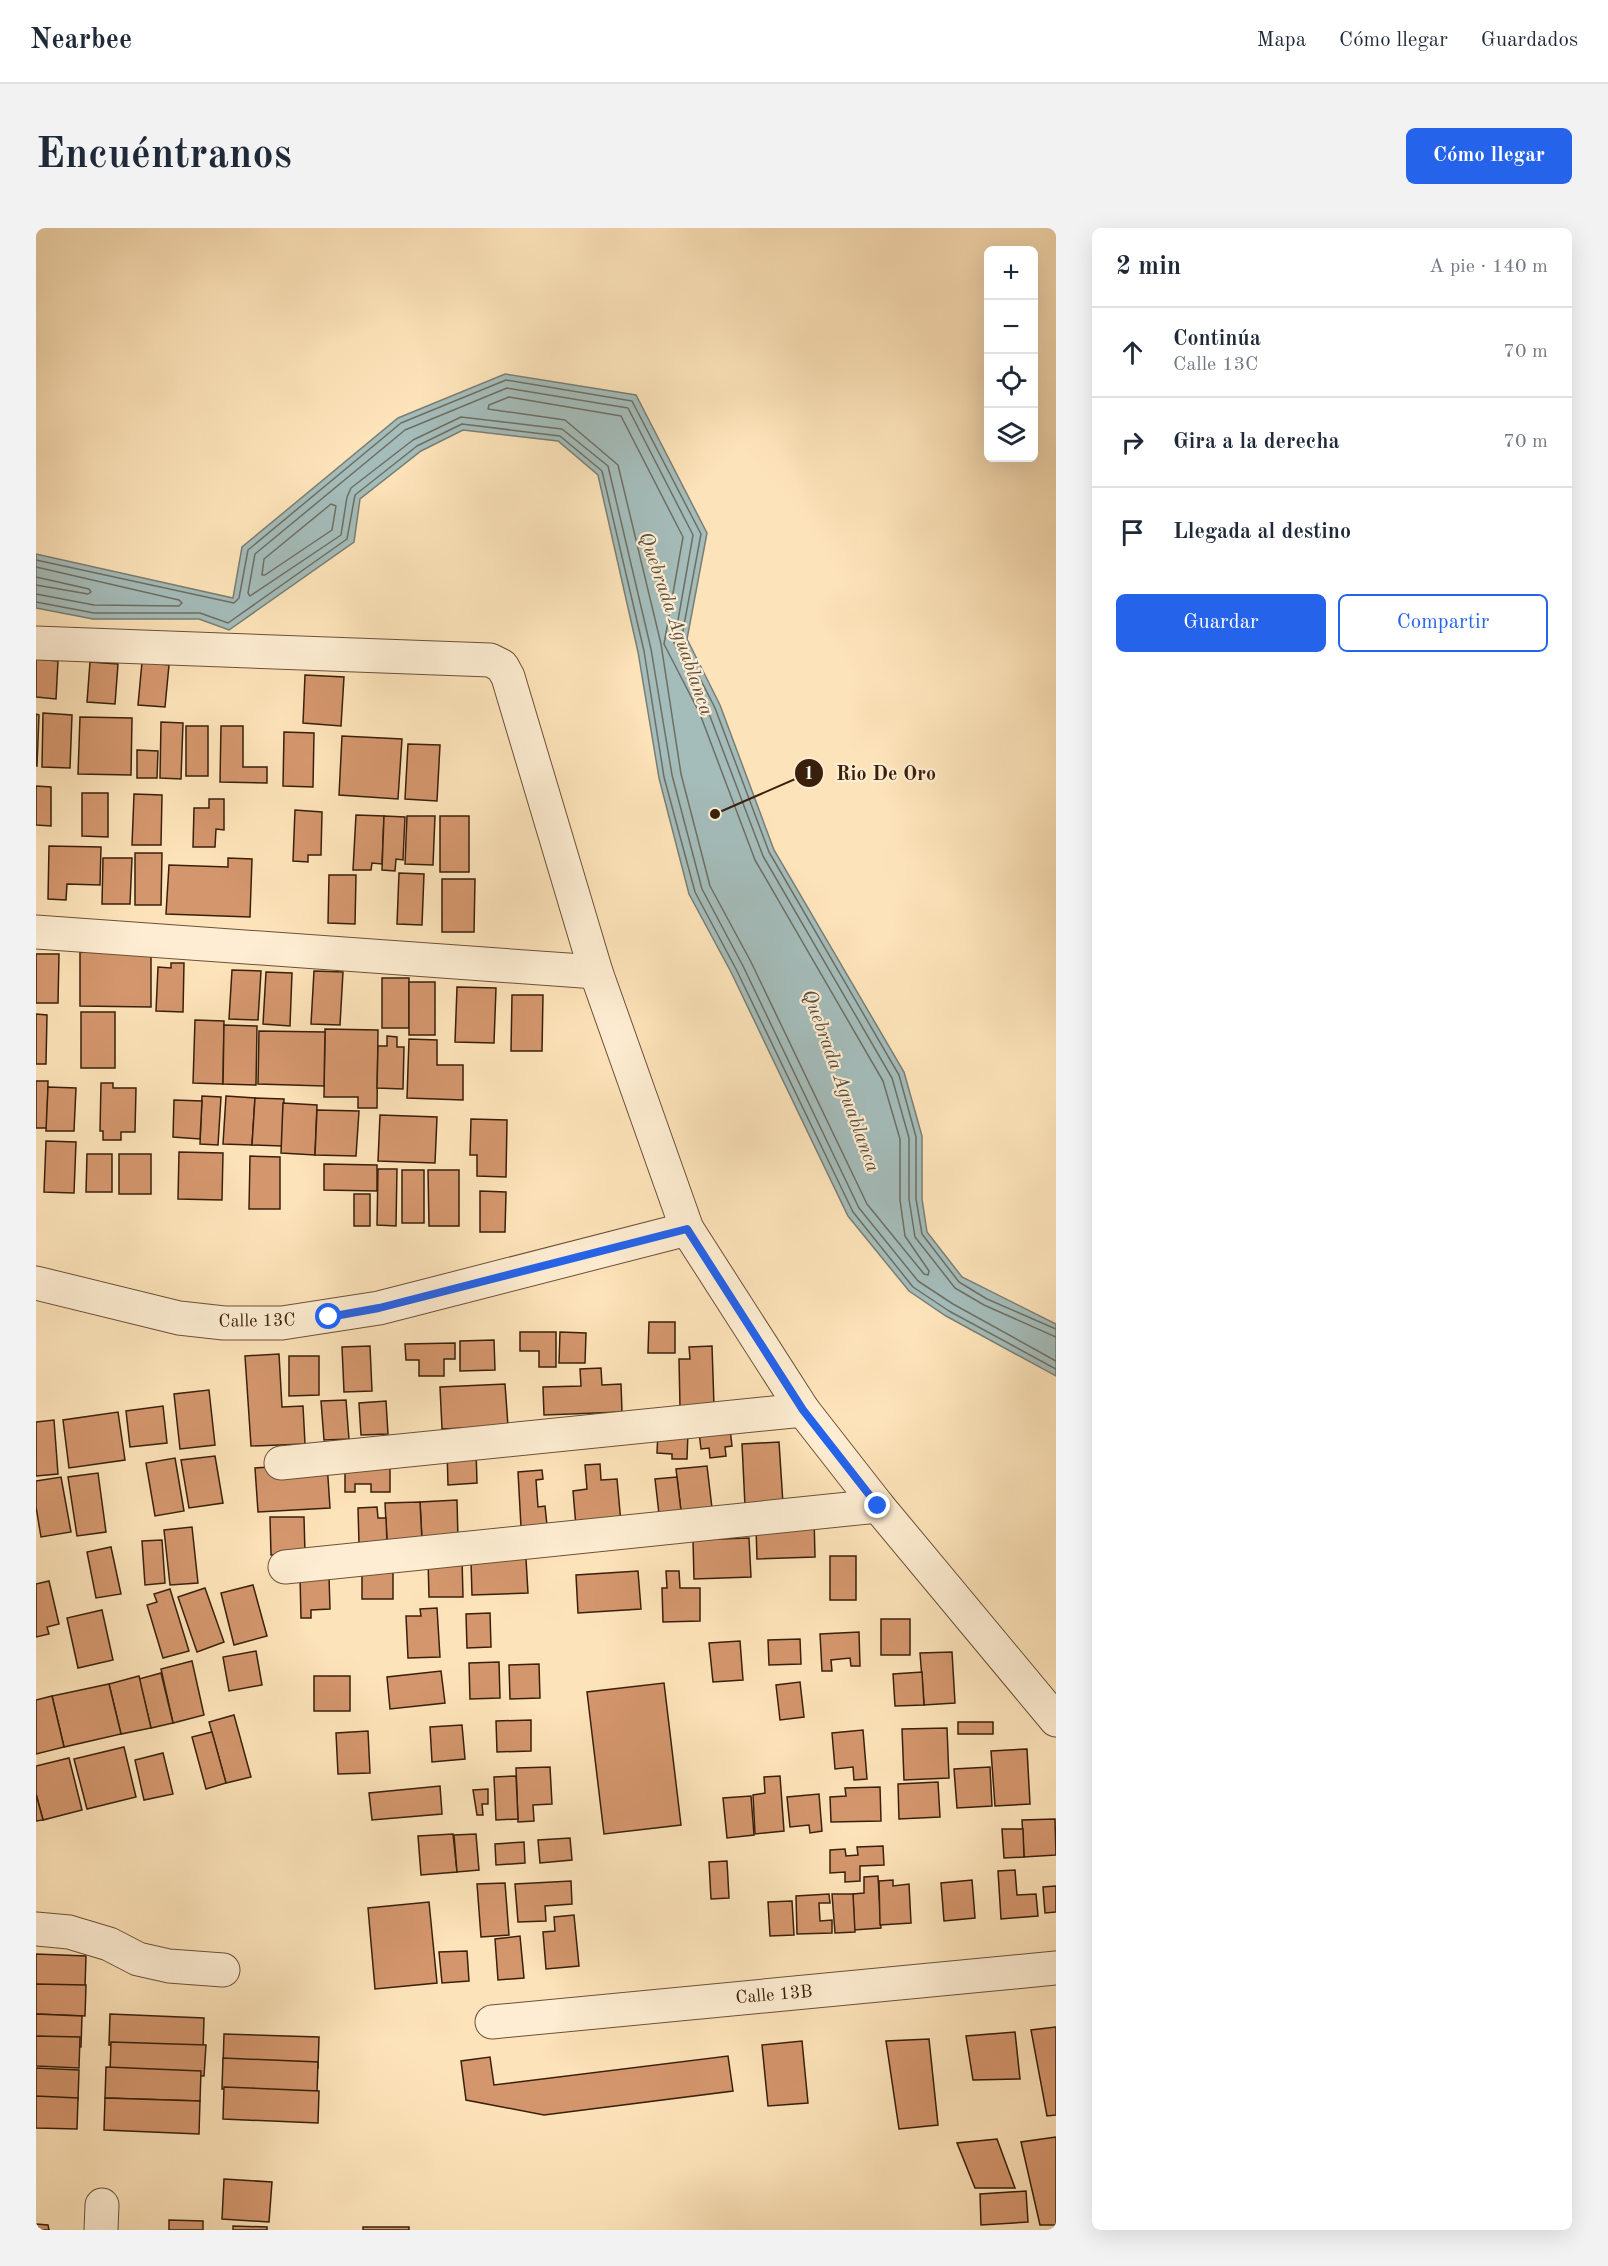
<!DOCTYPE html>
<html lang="es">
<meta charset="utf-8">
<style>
:root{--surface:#fff;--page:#f2f2f3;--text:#1f2937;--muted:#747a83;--line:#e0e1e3;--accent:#2563eb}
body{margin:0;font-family:"Old Standard TT",serif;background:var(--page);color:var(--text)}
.controls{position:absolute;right:18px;top:18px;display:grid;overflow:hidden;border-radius:9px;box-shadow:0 6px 24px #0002}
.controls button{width:54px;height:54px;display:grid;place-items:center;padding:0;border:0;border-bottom:2px solid var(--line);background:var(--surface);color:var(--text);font:30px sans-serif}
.stop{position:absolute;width:18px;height:18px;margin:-14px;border:4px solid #2563eb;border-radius:50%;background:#fff}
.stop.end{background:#2563eb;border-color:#fff;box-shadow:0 2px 6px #0008}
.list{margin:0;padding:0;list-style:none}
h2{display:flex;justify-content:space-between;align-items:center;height:78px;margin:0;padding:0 24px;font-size:26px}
h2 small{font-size:20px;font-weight:400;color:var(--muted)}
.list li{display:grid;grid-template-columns:39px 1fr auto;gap:18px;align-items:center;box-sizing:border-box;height:90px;padding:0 24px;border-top:2px solid var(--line)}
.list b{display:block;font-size:22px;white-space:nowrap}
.list p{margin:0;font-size:20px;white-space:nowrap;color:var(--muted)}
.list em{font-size:20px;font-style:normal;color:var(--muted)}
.actions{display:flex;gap:12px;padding:18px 24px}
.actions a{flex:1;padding:14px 0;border:2px solid var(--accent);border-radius:9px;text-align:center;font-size:21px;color:var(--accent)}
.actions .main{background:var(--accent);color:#fff}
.icon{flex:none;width:33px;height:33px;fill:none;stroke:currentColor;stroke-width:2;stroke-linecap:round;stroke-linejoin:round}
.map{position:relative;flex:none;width:1020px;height:2002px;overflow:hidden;border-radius:9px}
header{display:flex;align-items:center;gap:36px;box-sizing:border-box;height:84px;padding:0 30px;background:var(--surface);border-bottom:2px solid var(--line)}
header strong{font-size:28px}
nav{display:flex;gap:33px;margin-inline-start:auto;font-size:21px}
.intro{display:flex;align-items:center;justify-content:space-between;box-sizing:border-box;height:144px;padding:0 36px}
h1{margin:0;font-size:42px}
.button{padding:15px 27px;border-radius:9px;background:var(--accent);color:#fff;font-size:21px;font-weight:700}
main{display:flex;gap:36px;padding:0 36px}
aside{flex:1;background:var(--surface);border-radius:9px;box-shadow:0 6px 24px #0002}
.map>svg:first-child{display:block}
</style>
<header>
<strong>Nearbee</strong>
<nav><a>Mapa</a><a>Cómo llegar</a><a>Guardados</a></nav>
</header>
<div class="intro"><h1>Encuéntranos</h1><a class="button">Cómo llegar</a></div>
<main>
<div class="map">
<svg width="1020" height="2002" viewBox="0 0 1020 2002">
<rect width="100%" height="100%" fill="#fde3b9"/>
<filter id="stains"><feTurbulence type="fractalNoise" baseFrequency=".00333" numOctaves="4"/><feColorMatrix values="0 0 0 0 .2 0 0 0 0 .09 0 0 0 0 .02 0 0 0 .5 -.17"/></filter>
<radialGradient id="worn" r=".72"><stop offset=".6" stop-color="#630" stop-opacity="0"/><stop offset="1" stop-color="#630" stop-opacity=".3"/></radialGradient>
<path fill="#a4bcba" stroke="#7a7e74" stroke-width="1.5" d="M469 146 600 167 671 305 651 411 684 477 738 622 868 844 886 908V971L891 1004 926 1049 1020 1096V1148L910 1088 873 1063 812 988 695 744 653 666 623 550 602 424 562 247 522 213 427 202 385 223 324 271 318 314 193 402 163 391H57L0 380V326L197 370 206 319 362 190Z"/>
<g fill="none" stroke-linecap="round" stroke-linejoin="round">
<g stroke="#6f6e62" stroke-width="1.5">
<path d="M473 169 585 188 647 309 628 416 664 486 719 632 847 853 864 911V972L869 1008 893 1043 892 1047 888 1046 831 976 715 734 674 658 645 546 625 416 582 237 529 192 452 181 453 177Z"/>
<path d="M295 276 300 278 296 302 229 347H226L228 331Z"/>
<path d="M0 332 198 375 203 370 212 322 365 195 470 152 596 173 665 306 645 413 679 480 733 624 863 847 880 909V971L886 1006 923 1054 951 1071 1020 1101"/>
<path d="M0 339 143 372 146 375 143 378 58 377 0 366"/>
<path d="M0 349 53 361 55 364 52 366 0 357"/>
<path d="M0 374 58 385H164L192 395 311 311 319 267 381 218 426 196 524 208 566 243 608 423 628 549 659 664 700 741 817 984 877 1059 913 1083 1020 1141"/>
<path d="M1020 1109 948 1077 919 1060 879 1009 873 971V910L856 850 727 628 672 483 638 415 657 307 592 180 471 160 369 202 219 326 212 365 214 368 305 307 311 269 315 260 377 212 425 189 526 201 572 238 615 421 636 547 666 661 707 738 823 980 882 1053 917 1076 1020 1133"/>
</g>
</g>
<g fill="#d4966d" stroke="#3a200b" stroke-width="1.5">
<path d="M0 431 22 433 20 471 0 469Z"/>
<path d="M54 434 82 436 79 476 51 474Z"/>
<path d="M106 434 133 437 129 479 102 477Z"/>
<path d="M269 447 308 449 305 498 267 495Z"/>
<path d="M7 485 36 487 34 540 6 539Z"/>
<path d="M0 486 3 487 1 538H0Z"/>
<path d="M44 489 96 490 95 547 42 546Z"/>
<path d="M125 494 147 495 145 551 124 550Z"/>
<rect x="150" y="498" width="22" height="50"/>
<path d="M185 498H207V539H231V555L184 554Z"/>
<path d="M248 504 278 505 277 559 247 558Z"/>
<path d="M306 508 366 511 362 571 303 567Z"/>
<path d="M372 516 404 517 401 573 369 571Z"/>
<path d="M101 522 122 523 121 550H101Z"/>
<path d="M0 558 15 559V598L0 597Z"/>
<path d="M46 565H72V609L46 608Z"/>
<path d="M98 566 126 567 125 617H96Z"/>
<path d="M173 571H188V602L180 601 179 619H157L158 580H173Z"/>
<path d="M259 582 286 584 285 627H272V634L257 633Z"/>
<path d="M320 587 348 588 346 636 336 635 335 642H317Z"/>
<path d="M348 588 369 589 367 632 360 631 359 643 346 642Z"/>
<path d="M371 588H399L397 637 369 636Z"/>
<rect x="404" y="588" width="29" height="56"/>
<path d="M13 618 65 619 64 657 31 656 30 672 12 671Z"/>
<path d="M99 625H126L125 677H99Z"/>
<path d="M67 630H96L94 676H66Z"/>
<path d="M192 630 216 631 214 689 130 686 133 637 192 639Z"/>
<path d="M363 645 388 646 386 697 361 696Z"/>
<path d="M293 647H320L319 696 292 695Z"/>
<path d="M406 651H439L438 704H406Z"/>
<path d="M44 724 115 726V779L44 778Z"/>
<path d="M0 726H23L22 775H0Z"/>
<path d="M135 735H148L147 784 120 783 122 739 135 740Z"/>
<path d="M196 742 225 743 222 792 193 791Z"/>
<path d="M278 743 307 744 304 797 275 796Z"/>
<path d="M230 744 256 745 254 798 227 796Z"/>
<rect x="346" y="750" width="27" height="50"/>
<rect x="373" y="754" width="26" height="53"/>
<path d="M421 759 460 760 458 815 419 814Z"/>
<path d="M476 767H507L506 823H475Z"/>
<rect x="45" y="784" width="34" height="56"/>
<path d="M0 786 11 787 10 836H0Z"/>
<path d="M159 792 188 793 187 856 157 855Z"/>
<path d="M188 797 221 798 220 857 187 856Z"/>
<path d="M289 801 342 802 341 880H322V869H288Z"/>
<path d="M223 803 289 804 288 858 222 856Z"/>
<path d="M351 808 361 809V819H368L367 861 341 860 342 818H351Z"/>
<path d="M373 811 401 812V837H427V872L371 870Z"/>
<path d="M0 853H12L11 900H0Z"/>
<path d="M65 855H77V860H100L99 904H85V912H67V903H64Z"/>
<path d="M12 859 40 860 38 903H10Z"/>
<path d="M166 868 185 869 182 917 164 916Z"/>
<path d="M190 868 219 870 216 917 187 916Z"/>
<path d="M219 870 248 871 246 918 216 917Z"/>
<path d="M138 872 166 873 164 911 137 909Z"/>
<path d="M247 875 281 877 279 927 245 925Z"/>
<path d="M281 882 323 883 320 928 279 927Z"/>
<path d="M344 887 401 889 399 935 342 933Z"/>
<path d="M435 891 471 892 470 949 441 948V927H434Z"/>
<path d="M10 913 40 914 38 965 8 964Z"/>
<path d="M143 924 187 925 186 972 142 971Z"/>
<path d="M51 926H76V964H50Z"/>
<rect x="83" y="926" width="32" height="40"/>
<path d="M214 928 244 929V981H213Z"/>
<path d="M288 936 341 937V963L288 962Z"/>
<path d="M342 941H361L360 998 341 997Z"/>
<rect x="366" y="942" width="22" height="53"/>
<path d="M392 942H423V998H393Z"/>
<path d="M444 963 470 964 469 1004H444Z"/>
<rect x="318" y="966" width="16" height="32"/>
<path d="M613 1094H639V1125H612Z"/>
<path d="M484 1104H520V1139H503V1123H484Z"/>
<path d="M524 1104 550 1105 549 1135H523Z"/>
<path d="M458 1112 459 1142 424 1143V1113Z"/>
<path d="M419 1115V1131H408V1148H383V1132H370L369 1116Z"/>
<path d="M334 1118 336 1163 308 1164 306 1119Z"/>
<path d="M676 1118 678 1178 644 1179 643 1131H654L653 1119Z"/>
<path d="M243 1126 246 1179 267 1178 269 1216 215 1218 209 1128Z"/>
<path d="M253 1128H283V1167L253 1168Z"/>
<path d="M565 1140 566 1157 585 1156 586 1184 508 1187 507 1159 545 1158 544 1141Z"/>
<path d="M469 1156 472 1198 406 1201 404 1159Z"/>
<path d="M173 1162 179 1217 144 1221 138 1166Z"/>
<path d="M310 1172 313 1211 288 1212 285 1173Z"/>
<path d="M350 1173 352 1206 325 1207 323 1175Z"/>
<path d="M127 1178 131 1215 94 1219 90 1183Z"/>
<path d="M82 1184 89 1232 33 1240 27 1192Z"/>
<path d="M18 1192 22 1246 0 1248V1194Z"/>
<path d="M693 1192 696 1218 689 1219 690 1228 674 1230 673 1220 665 1221 662 1196Z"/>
<path d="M622 1204H652L651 1231H636V1226L621 1225Z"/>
<path d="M743 1214 747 1276 709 1278 706 1216Z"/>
<path d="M440 1221 441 1255 412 1257 411 1222Z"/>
<path d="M179 1228 187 1275 153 1280 145 1232Z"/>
<path d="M139 1230 148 1283 119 1288 110 1235Z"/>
<path d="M354 1231V1264H335V1256H319V1264H309V1234Z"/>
<path d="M291 1235 294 1280 222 1284 219 1240Z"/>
<path d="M564 1236 565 1252 581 1251 585 1295 540 1299 537 1263 551 1261 549 1237Z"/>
<path d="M671 1238 676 1280 645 1283 640 1241Z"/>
<path d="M506 1242 507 1251 500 1252 502 1279 509 1278 511 1297 485 1299 482 1244Z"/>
<path d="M62 1245 70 1304 41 1308 32 1249Z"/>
<path d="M25 1249 35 1304 5 1309 0 1279V1253Z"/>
<path d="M641 1249 645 1283 623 1286 619 1251Z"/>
<path d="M421 1272 422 1312 386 1313 384 1274Z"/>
<path d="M384 1274 386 1313 351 1314 349 1275Z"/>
<path d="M341 1279 342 1290H350L351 1314 323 1316 322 1280Z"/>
<path d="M234 1289H268L269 1326 235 1327Z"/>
<path d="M778 1289 779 1329 721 1331 720 1299Z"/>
<path d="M156 1299 162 1355 134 1357 128 1302Z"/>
<path d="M713 1310 715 1349 658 1351 657 1312Z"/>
<path d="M126 1312 129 1355 109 1357 106 1313Z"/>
<path d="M75 1319 85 1366 60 1370 51 1324Z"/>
<rect x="794" y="1328" width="26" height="44"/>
<path d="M426 1330 427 1369H393L392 1331Z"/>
<path d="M490 1331 492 1365 436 1367 435 1333Z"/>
<path d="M357 1334V1371H326V1335Z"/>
<path d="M602 1343 605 1381 542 1385 540 1347Z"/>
<path d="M630 1343H643L644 1360H664V1393L627 1394 626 1360H631Z"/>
<path d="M293 1348 294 1381 275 1382V1390H265L264 1349Z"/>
<path d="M13 1353 23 1396 11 1399 13 1406 0 1409V1356Z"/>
<path d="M217 1357 231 1408 198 1417 185 1365Z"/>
<path d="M169 1360 188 1414 161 1424 142 1369Z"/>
<path d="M134 1361 153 1423 127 1430 111 1377 121 1374 118 1366Z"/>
<path d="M401 1380 404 1429 372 1430 370 1388H385L384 1381Z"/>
<path d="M66 1382 77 1432 42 1440 31 1390Z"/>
<path d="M454 1385 455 1419 431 1420 430 1386Z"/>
<rect x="845" y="1391" width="29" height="36"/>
<path d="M823 1404 824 1438H815L814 1430 795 1432 796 1443H786L784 1406Z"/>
<path d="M764 1411 765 1436 733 1437 732 1412Z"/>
<path d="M704 1413 707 1452 677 1454 673 1415Z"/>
<path d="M220 1423 226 1457 193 1463 187 1429Z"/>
<path d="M916 1424 919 1475 888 1477 884 1425Z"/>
<path d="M156 1433 168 1487 137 1495 125 1441Z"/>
<path d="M463 1434 464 1470 434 1471 433 1435Z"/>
<path d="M503 1436 504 1470 474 1471 473 1437Z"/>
<path d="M405 1443 409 1475 354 1481 351 1449Z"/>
<path d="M886 1444 888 1477 859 1478 857 1446Z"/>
<path d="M125 1445 137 1495 115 1500 103 1451Z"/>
<path d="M103 1448 115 1500 85 1506 73 1456Z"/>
<rect x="278" y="1448" width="36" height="35"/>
<path d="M764 1454 768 1489 744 1492 740 1457Z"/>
<path d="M628 1455 645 1597 568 1606 551 1464Z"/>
<path d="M73 1456 85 1506 28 1519 16 1468Z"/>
<path d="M16 1468 28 1519 0 1526V1472Z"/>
<path d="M198 1487 215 1549 190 1555 173 1494Z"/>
<path d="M495 1492V1523L461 1524 460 1493Z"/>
<rect x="922" y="1494" width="35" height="12"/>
<path d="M426 1497 429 1531 396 1534 394 1499Z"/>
<path d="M911 1500 913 1550 868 1552 866 1501Z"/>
<path d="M827 1502 831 1551 818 1552 817 1539 799 1541 796 1505Z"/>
<path d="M332 1503 334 1545 302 1546 300 1505Z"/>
<path d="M176 1504 190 1555 170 1561 156 1509Z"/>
<path d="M88 1519 100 1569 51 1581 38 1531Z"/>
<path d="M991 1521 994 1576 959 1578 955 1523Z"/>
<path d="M127 1525 137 1566 108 1572 99 1532Z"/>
<path d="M33 1530 46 1582 7 1592 0 1566V1538Z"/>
<path d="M514 1539 516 1576 497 1577 498 1593 482 1594 480 1540Z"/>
<path d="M954 1539 956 1578 921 1580 918 1541Z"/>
<path d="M480 1548 482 1591 460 1592 458 1549Z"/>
<path d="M744 1548 748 1603 719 1606 717 1567 729 1565 728 1549Z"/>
<path d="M902 1554 904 1589 863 1591 862 1556Z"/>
<path d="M404 1558 406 1586 336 1592 333 1565Z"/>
<path d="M844 1559 845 1593 795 1594 794 1569 810 1568 809 1560Z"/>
<path d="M452 1561V1576H446L447 1587H441L437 1562Z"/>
<path d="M0 1566 7 1592 0 1593Z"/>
<path d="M783 1566 786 1603 774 1605 773 1597 754 1599 751 1569Z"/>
<path d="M715 1568 718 1607 691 1610 687 1570Z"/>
<path d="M1019 1591 1020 1627 988 1629 986 1592Z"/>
<path d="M966 1601H987L988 1629 968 1630Z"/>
<path d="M417 1606 421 1644 385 1647 382 1608Z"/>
<path d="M440 1606 443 1642 421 1644 418 1607Z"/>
<path d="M534 1610 536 1632 504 1635 502 1612Z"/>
<path d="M488 1614 489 1635 460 1637 459 1616Z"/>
<path d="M847 1618 848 1637 824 1638V1653L809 1654V1644L794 1645V1622L809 1621 810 1628 822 1627 821 1619Z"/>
<path d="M691 1633 693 1670 675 1671 673 1634Z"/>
<path d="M979 1642 981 1667 1000 1666 1002 1688 965 1691 962 1643Z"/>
<path d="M842 1648 845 1700 818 1702 817 1666 828 1665V1649Z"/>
<path d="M857 1652V1658L873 1656 875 1695 844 1697 843 1653Z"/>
<path d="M936 1652 939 1690 908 1693 905 1655Z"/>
<path d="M535 1653 536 1676 509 1678 510 1693 482 1694 479 1656Z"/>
<path d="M469 1655 473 1707 445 1709 441 1656Z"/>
<path d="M1020 1658V1684L1009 1685 1007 1659Z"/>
<path d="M793 1666 794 1675H783L784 1693 796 1692V1705L761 1706 760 1668Z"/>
<path d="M796 1666H817L819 1704 799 1705Z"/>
<path d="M756 1673 758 1707 734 1708 732 1674Z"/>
<path d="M393 1674 401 1755 339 1761 332 1680Z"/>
<path d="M538 1687 543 1738 510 1741 507 1704 519 1703 518 1689Z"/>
<path d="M484 1708 488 1750 462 1752 459 1711Z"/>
<path d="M431 1723 433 1753 406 1755 403 1724Z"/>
<path d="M0 1726 50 1728 49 1759 0 1757Z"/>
<path d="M0 1756 50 1757 49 1788 0 1786Z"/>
<path d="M0 1786 46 1788 45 1819 0 1817Z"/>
<path d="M74 1786 168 1790 167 1821 73 1817Z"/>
<path d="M1020 1799V1887L1011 1888 995 1802Z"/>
<path d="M979 1804 984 1851 937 1852 930 1808Z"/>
<path d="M188 1806 283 1809 282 1840 187 1837Z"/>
<path d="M0 1808 44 1809 43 1840 0 1838Z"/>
<path d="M893 1811 902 1897 863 1901 850 1813Z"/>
<path d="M766 1813 772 1875 732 1878 726 1817Z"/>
<path d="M75 1814 170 1817 168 1848 74 1844Z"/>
<path d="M692 1828 697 1863 508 1887 430 1872 425 1833 454 1829 458 1857Z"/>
<path d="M187 1830 282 1834 281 1864 186 1861Z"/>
<path d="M70 1839 165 1843 164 1873 69 1870Z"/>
<path d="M0 1840 43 1842 42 1872 0 1871Z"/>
<path d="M188 1859 283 1863 282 1895 187 1891Z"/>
<path d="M0 1868 42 1870 41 1901 0 1900Z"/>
<path d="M69 1870 164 1873 163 1906 68 1902Z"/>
<path d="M1020 1909V1997H1004L985 1914Z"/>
<path d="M961 1911 979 1960H939L921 1915Z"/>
<path d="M188 1951 236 1954 233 1994 186 1991Z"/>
<path d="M990 1963 992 1994 945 1997 944 1966Z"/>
<path d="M133 1992 167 1993V2002H133Z"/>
<path d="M0 1996 12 1997 13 2002H0Z"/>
<path d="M197 1998 231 1999V2002H197Z"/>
<rect x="327" y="1999" width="46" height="3"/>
</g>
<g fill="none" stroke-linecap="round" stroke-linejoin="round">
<defs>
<g id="minor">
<path d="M0 415 454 432 466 438 472 449 560 744 651 1001 767 1182 842 1278 1020 1492"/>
<path d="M0 704 560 744"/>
<path d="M0 1055 143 1090 188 1095H246L343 1080 651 1001"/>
<path d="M245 1235 767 1182"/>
<path d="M249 1339 842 1278"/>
<path d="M0 1701 33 1704 73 1716 102 1731 133 1738 187 1742"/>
<path d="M456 1794 1020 1740"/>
<path d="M65 2002 66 1977"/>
</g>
</defs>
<use href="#minor" stroke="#6b5136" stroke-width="35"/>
<use href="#minor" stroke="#feedd2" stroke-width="33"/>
</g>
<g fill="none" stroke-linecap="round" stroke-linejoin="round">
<path stroke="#2563eb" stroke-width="8" d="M293 1089 343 1080 651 1001 767 1182 842 1278"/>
</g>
<g text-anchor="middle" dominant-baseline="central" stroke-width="4.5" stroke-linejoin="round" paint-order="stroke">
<g font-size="18" fill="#3a200b" stroke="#feedd2">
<text transform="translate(221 1093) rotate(-1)">Calle 13C</text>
<text transform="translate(738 1767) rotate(-5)">Calle 13B</text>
</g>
<g font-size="20" font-style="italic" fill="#5a4f40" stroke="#feedd2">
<text transform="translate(639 396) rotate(71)">Quebrada Aguablanca</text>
<text transform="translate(804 853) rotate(70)">Quebrada Aguablanca</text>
</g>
</g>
<path fill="none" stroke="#3a200b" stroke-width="2" d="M679 586L773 545"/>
<g fill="#3a200b" stroke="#feedd2" stroke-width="2">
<circle cx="679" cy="586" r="6"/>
<circle cx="773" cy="545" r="15"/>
</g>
<g font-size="18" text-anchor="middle" font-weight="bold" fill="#fff">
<text x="773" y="551">1</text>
</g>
<g font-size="20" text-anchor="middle" font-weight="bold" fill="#3a200b" stroke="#feedd2" stroke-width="4.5" stroke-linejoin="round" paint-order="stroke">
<text x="850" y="552">Rio De Oro</text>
</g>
<rect width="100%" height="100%" filter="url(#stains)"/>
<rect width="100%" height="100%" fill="url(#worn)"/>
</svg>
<div class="controls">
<button>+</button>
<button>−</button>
<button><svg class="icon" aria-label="locate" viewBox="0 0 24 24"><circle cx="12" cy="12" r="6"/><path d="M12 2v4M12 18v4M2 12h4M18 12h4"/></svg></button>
<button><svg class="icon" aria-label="layers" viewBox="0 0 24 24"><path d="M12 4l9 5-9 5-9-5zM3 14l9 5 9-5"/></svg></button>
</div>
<div class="stop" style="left:293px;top:1089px"></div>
<div class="stop end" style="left:842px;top:1278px"></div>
</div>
<aside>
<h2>2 min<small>A pie · 140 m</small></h2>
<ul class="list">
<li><svg class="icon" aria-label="ahead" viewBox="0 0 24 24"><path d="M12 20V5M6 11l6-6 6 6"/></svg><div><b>Continúa</b><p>Calle 13C</p></div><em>70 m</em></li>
<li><svg class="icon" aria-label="right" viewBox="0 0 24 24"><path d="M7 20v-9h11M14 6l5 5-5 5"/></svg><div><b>Gira a la derecha</b></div><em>70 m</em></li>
<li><svg class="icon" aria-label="arrive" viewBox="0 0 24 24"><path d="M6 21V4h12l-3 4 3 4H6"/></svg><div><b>Llegada al destino</b></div></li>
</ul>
<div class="actions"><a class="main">Guardar</a><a>Compartir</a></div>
</aside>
</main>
